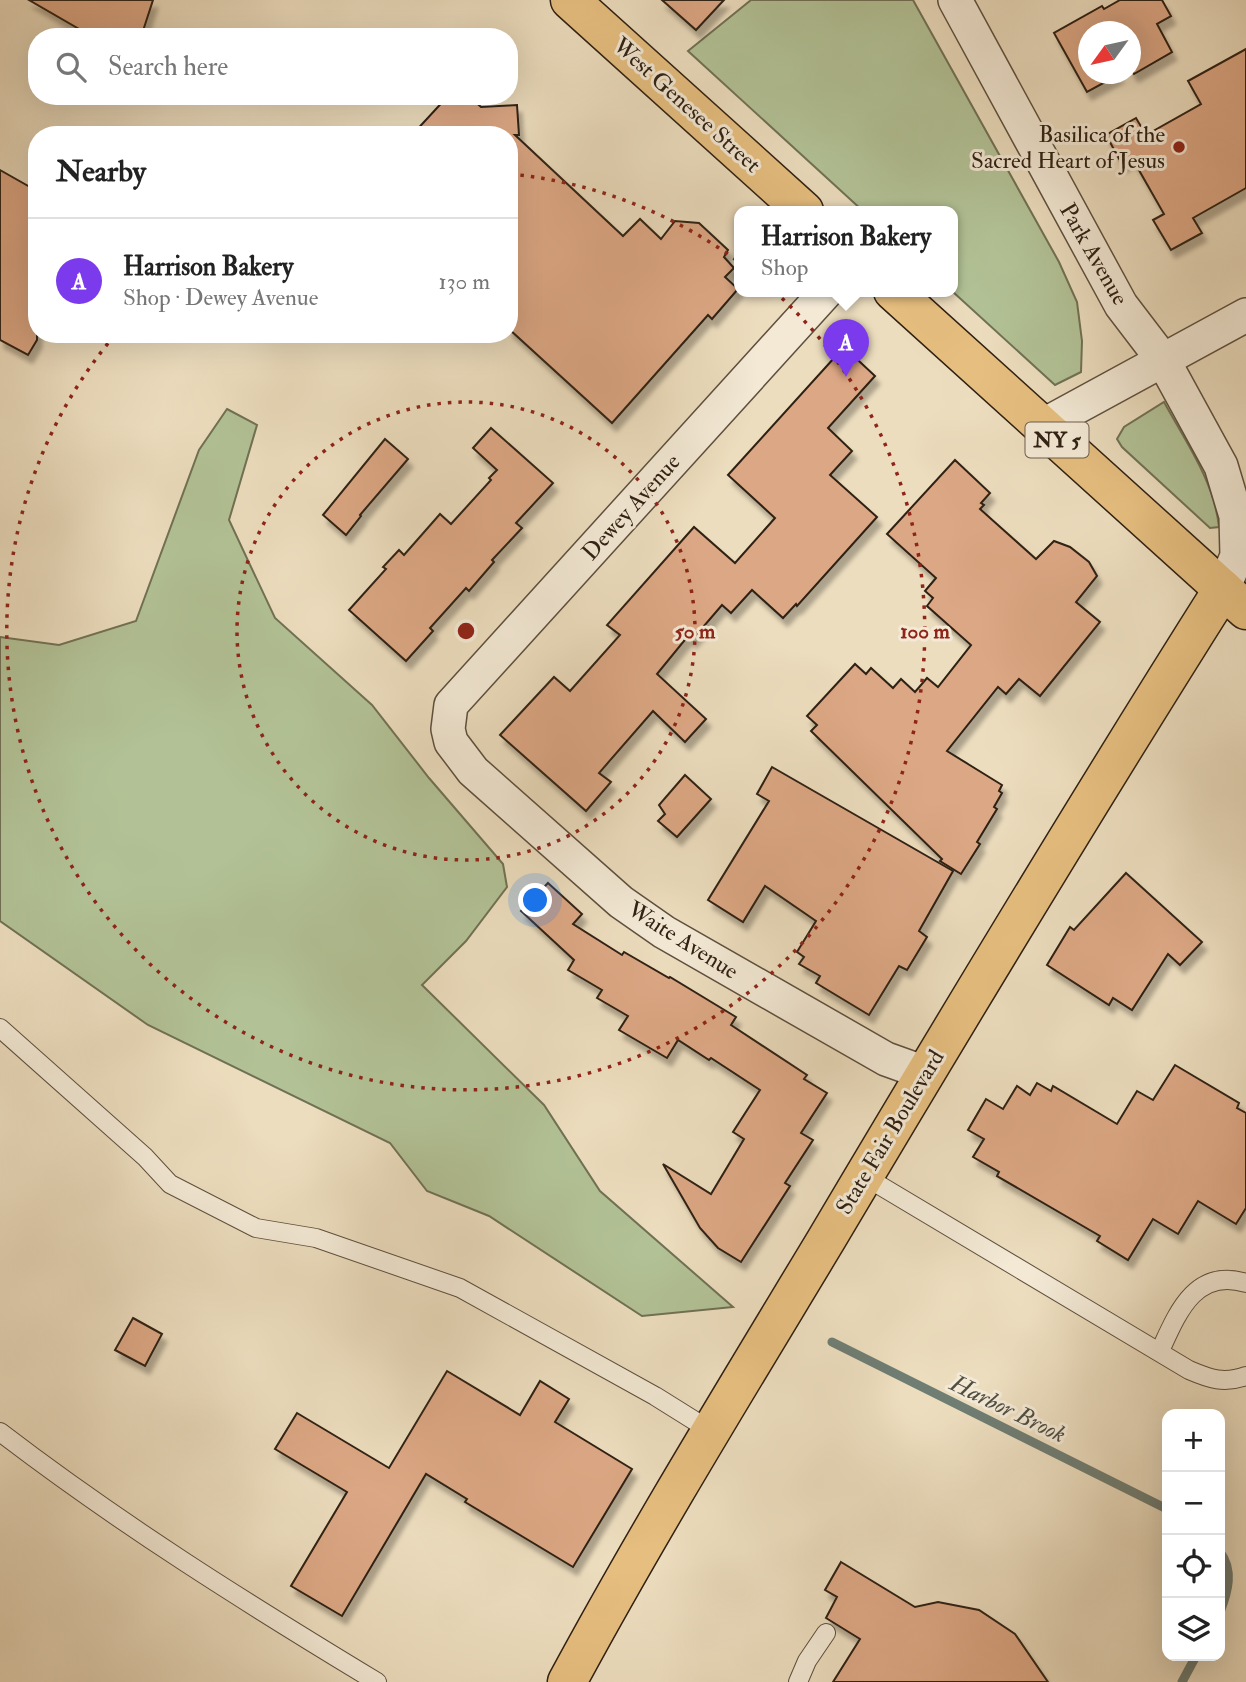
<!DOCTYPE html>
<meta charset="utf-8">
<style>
:root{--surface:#fff;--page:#f6f6f6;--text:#222;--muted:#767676;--line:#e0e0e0;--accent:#7c3aed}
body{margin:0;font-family:"IM FELL Double Pica",serif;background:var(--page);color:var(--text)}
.controls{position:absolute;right:21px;bottom:21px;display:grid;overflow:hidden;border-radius:14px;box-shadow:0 7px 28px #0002}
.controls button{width:63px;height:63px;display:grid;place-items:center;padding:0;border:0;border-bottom:2px solid var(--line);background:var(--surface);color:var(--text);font:35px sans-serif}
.compass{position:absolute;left:1078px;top:21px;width:63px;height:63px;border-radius:50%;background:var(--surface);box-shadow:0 7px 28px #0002;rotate:237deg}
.you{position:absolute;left:536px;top:901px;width:24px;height:24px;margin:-18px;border:5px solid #fff;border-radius:50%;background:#1a73e8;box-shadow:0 0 0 10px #1a73e833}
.badge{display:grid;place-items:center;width:46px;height:46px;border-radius:50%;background:var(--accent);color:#fff;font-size:23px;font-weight:700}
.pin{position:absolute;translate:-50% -58px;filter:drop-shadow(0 2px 4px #0008)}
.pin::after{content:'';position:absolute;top:37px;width:24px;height:21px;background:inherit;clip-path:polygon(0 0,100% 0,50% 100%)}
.popup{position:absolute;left:734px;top:206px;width:224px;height:91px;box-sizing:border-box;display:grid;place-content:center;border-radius:14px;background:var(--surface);filter:drop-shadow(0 2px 5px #0005);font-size:23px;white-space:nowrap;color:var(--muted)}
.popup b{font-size:26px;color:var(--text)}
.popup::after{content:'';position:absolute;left:50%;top:100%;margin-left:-14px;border:14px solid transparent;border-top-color:var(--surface)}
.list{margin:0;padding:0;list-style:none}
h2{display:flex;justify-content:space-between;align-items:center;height:91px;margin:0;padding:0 28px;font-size:30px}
h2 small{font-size:23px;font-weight:400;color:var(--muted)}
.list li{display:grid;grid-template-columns:46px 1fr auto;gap:21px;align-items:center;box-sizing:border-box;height:126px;padding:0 28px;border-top:2px solid var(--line)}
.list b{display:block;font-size:26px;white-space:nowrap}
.list p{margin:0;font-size:23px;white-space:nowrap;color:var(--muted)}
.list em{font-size:23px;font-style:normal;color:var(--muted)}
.icon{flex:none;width:38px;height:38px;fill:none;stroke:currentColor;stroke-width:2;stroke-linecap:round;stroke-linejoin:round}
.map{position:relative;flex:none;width:1246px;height:1682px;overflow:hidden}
.search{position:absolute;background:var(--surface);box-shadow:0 7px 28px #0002;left:28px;top:28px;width:490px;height:77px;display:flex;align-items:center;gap:18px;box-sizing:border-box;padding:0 24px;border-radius:28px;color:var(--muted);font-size:26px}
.panel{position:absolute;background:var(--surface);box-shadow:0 7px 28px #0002;left:28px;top:126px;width:490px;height:217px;border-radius:28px}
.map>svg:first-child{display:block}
</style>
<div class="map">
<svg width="1246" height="1682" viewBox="0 0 1246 1682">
<defs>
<filter id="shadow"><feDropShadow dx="4.5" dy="8" stdDeviation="2" flood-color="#0004"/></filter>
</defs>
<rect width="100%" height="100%" fill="#ecddbe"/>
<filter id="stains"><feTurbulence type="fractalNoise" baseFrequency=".00286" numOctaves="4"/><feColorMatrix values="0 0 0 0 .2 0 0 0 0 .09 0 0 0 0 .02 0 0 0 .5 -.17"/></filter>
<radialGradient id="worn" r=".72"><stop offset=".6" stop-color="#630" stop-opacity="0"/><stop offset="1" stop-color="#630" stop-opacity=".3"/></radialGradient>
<g fill="#b2c296" stroke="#707154" stroke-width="2">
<path d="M751 0H913L1059 262 1077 302 1082 341 1081 372 1055 385 952 291 953 211H863L688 51Z"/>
<path d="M1164 402C1186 442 1214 481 1219 527L1210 528 1122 447 1117 439 1124 427Z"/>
<path d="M227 409 257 425 229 520 275 618 372 705 429 778 503 864 507 887 466 941 422 985 544 1105 600 1191 733 1307 642 1316 489 1216 427 1191 390 1143 148 1025 0 921V637L59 645 136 621 199 450Z"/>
</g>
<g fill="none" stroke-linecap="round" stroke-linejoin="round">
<g stroke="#6f7d73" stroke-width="9">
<path d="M832 1342 1167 1509"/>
<path d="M1220 1552C1234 1570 1228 1592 1220 1612"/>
<path d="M1182 1682 1196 1656"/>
</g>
</g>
<g fill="#dca784" stroke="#2f2013" stroke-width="2" filter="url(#shadow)">
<path d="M29 0H153L141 37H93Z"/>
<path d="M662 0H724L696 30Z"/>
<path d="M1120 0H1162L1171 16 1157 24 1172 52 1134 74 1130 68V32H1088V74H1120L1087 92 1054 33 1102 6 1104 9Z"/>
<path d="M1246 49V188L1193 218 1202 233 1171 250 1153 220 1164 214 1132 158 1122 164 1106 135 1136 118 1146 135 1201 104 1188 81Z"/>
<path d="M448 96H469L481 107 517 105 519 135H515L623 236 640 219 661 239 675 221 699 223 728 250 724 257 734 268 725 277 738 289 712 319 708 315 612 423 509 329V135H412Z"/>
<path d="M0 170 37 191V340L28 355 0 340Z"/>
<path d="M844 347 875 376 828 428 852 451 830 475 877 517 797 606 796 604 783 618 752 590 731 613 722 605 692 640 688 636 657 674 706 719 685 742 653 711 599 773 611 782 586 811 500 735 554 677 570 691 620 635 607 625 694 527 735 563 775 518 728 475Z"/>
<path d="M491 428 553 483 516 523 522 528 492 560 494 562 469 591 466 588 430 628 433 631 406 661 349 610 386 569 383 567 399 550 404 555 440 514 451 524 491 480 489 478 497 470 473 448Z"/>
<path d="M385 439 408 459 360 515 361 516 346 535 323 515Z"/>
<path d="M955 460 990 493 981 503 984 505 980 509 1036 559 1054 541 1070 547 1089 562 1097 576 1076 602 1100 622 1040 696 1019 679 1006 694 998 687 947 751 1002 785 999 791 1002 793 994 807 997 809 977 842 980 844 961 874 940 861 942 859 811 731 817 725 807 716 855 664 866 674 871 668 893 688 901 679 915 692 927 678 938 687 971 645 927 606 933 598 925 591 936 578 887 534Z"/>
<path d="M772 767 953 871 919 931 927 937 907 970 899 966 869 1015 816 983 820 976 799 964 804 957 797 952 816 921 765 886 743 922 708 900 769 801 757 794Z"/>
<path d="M685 775 711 799 677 837 658 821 665 814 659 805Z"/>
<path d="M1126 873 1202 942 1180 965 1168 954 1132 1010 1113 998 1109 1005 1047 965 1070 927 1074 930Z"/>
<path d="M548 883 582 914 573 924 622 955 624 952 669 978 670 977 736 1017 731 1025 807 1075 804 1079 827 1093 801 1133 813 1140 785 1183 790 1186 741 1262 718 1248 700 1228 663 1164 711 1194 744 1139 733 1132 760 1090 711 1058 709 1060 678 1040 667 1058 619 1030 628 1016 597 998 602 990 568 970 574 960 521 911Z"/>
<path d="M1175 1065 1239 1103 1237 1108 1246 1113V1208L1236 1224 1198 1201 1178 1234 1153 1219 1128 1260 1097 1241 1100 1236 997 1176 999 1172 973 1157 984 1139 968 1130 986 1099 1003 1109 1017 1086 1030 1095 1037 1083 1051 1091 1053 1086 1117 1124 1137 1091 1153 1100Z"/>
<path d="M133 1318 162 1334 145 1366 115 1350Z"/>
<path d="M447 1371 520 1415 540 1381 569 1399 555 1422 632 1469 573 1567 465 1502 467 1499 426 1474 342 1616 291 1586 347 1492 275 1449 297 1413 389 1468Z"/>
<path d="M841 1562 915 1607 938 1602 979 1610 1015 1634 1048 1682H833L860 1639 826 1618 837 1597 825 1590Z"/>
</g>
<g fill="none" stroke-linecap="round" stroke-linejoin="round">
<defs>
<g id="service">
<path d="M0 1028 145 1157 170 1184 256 1228 316 1238 460 1288 655 1396 711 1431"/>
<path d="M864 1176 1189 1370C1210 1379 1224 1384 1246 1376"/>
<path d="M1160 1351C1177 1314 1195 1267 1246 1283"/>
<path d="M0 1432C120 1524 248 1604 377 1682"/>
<path d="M798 1682 807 1661 826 1633"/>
</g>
<g id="minor">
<path d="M955 0 1121 305 1163 360 1221 466 1236 516 1237 556 1223 589"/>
<path d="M827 291 451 705 448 729 451 742 473 771 621 902 664 932 886 1059 925 1073"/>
<path d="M1042 426 1246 315"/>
</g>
<g id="primary">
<path d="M570 0 804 211"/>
<path d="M893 291 1246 610"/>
<path d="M567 1682C648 1532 738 1386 826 1240 956 1021 1087 804 1223 589"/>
</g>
</defs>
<use href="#service" stroke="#5e4f3e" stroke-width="20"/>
<use href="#minor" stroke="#5e4f3e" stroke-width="36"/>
<use href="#primary" stroke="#2f2013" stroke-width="41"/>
<use href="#service" stroke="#f3e9d5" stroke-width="18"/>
<use href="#minor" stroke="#f3e9d5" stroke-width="33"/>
<use href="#primary" stroke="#e6be7f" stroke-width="38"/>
</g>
<g fill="none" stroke="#8f2418" stroke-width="3.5" stroke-dasharray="3.5 7">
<circle cx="466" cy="631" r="229"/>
<path d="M510 174A459 459 0 1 1 114 336"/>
</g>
<circle fill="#8f2418" stroke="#f3e9d5" stroke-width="2.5" cx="1179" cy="147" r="7"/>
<g text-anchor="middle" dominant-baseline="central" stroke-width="6" stroke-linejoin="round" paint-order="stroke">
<rect fill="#f3e9d5" stroke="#6a5c4d" stroke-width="2" x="1025.5" y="422.5" width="63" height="35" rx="5"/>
<g font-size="21" font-weight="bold" fill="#2f2013">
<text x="1057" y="440">NY 5</text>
</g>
<g font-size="23" fill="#2f2013" stroke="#f3e9d5">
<text transform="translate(687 105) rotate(42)">West Genesee Street</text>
<text transform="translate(1094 254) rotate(60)">Park Avenue</text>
<text transform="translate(631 507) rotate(-48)">Dewey Avenue</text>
<text transform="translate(683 940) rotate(32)">Waite Avenue</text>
<text transform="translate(890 1132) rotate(-59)">State Fair Boulevard</text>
</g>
<g font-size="23" fill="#2f2013" stroke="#f3e9d5" text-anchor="end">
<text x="1165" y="134">Basilica of the<tspan x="1165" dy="26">Sacred Heart of Jesus</tspan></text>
</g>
<g font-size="24" font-style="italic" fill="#4f4e43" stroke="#f3e9d5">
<text transform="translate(1008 1409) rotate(26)">Harbor Brook</text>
</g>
</g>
<circle cx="466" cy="631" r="10" fill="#8f2418" stroke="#f3e9d5" stroke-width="3.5"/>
<g font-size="21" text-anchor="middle" font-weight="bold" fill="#8f2418" stroke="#f3e9d5" stroke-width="6" stroke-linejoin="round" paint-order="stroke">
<text x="695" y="638">50 m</text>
<text x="925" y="638">100 m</text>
</g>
<rect width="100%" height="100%" filter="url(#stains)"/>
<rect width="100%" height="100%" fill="url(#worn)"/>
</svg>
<div class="controls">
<button>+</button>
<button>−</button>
<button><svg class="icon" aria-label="locate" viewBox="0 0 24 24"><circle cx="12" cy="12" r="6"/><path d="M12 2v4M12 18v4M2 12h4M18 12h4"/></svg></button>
<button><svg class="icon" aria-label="layers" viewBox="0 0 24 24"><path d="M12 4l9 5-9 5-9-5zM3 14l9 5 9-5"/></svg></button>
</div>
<svg class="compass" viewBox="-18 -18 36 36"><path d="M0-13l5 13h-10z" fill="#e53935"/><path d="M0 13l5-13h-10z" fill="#767676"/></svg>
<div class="you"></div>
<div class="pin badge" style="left:846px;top:377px">A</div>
<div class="popup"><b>Harrison Bakery</b>Shop</div>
<div class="search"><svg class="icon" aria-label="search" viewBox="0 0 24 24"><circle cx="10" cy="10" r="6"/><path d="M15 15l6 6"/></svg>Search here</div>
<section class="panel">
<h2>Nearby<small></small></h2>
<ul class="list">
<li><span class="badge">A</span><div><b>Harrison Bakery</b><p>Shop · Dewey Avenue</p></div><em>130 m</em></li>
</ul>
</section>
</div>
